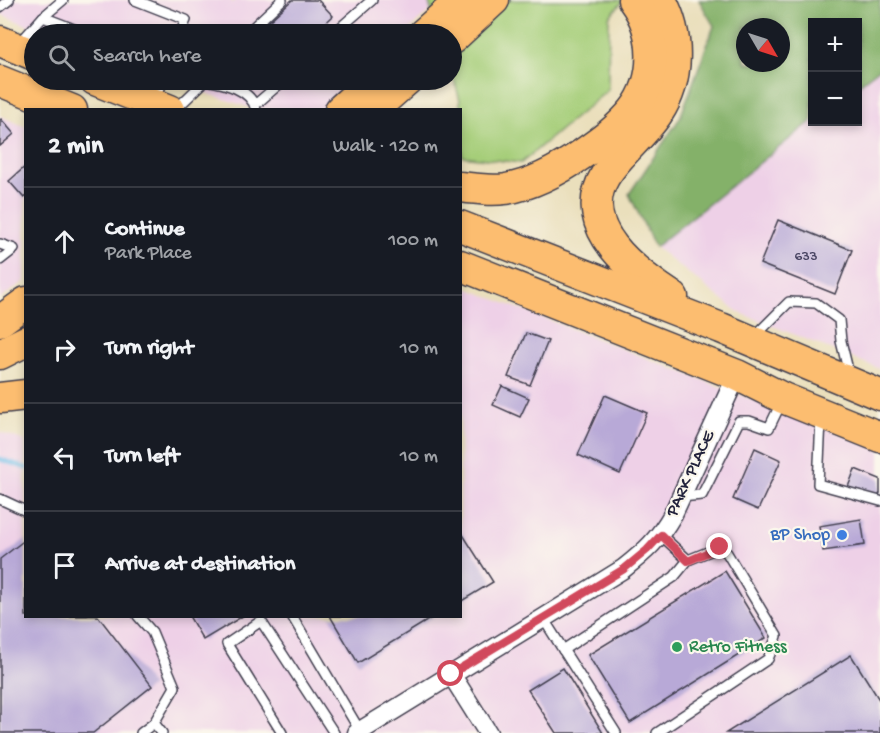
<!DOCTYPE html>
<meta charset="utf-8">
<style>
:root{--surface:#171b24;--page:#20242c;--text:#f1f3f6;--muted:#9ea1a6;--line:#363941}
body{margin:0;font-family:"Gochi Hand",sans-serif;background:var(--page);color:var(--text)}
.controls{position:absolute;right:18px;top:18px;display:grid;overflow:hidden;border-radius:0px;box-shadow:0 3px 9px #0003}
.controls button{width:54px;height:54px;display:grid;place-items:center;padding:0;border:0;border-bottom:2px solid var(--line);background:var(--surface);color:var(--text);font:30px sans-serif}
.compass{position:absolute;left:736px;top:18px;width:54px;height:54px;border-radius:50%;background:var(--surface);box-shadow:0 3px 9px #0003;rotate:129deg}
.stop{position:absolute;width:18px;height:18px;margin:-14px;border:4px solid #d1495b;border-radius:50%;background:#fff}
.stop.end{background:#d1495b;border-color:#fff;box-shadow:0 2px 6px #0008}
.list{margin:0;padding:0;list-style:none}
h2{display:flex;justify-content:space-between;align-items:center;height:78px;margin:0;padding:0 24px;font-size:26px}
h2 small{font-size:20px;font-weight:400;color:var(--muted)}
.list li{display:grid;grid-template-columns:39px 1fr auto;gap:18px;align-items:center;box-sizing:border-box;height:108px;padding:0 24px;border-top:2px solid var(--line)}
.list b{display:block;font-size:22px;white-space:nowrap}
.list p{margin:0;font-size:20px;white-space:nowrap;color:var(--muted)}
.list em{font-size:20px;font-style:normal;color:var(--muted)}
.icon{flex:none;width:33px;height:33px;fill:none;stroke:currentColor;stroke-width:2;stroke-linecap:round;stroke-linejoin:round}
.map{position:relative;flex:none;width:880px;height:733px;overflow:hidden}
.search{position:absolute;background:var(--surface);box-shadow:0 3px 9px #0003;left:24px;top:24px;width:438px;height:66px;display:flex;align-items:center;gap:15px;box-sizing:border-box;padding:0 21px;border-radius:33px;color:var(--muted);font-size:22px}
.panel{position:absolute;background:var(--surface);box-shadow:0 3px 9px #0003;left:24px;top:108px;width:438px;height:510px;border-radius:0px}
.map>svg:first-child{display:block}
</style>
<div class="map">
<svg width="880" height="733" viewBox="0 0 880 733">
<rect width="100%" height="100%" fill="#fbf7ec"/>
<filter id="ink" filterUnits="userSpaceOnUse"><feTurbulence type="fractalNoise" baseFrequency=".0167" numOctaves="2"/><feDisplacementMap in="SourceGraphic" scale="12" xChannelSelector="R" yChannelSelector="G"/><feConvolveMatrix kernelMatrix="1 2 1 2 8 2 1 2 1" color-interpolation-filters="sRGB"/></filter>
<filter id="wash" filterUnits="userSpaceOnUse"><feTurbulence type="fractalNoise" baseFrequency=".008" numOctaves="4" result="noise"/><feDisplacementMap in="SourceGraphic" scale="24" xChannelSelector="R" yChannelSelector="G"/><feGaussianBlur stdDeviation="1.35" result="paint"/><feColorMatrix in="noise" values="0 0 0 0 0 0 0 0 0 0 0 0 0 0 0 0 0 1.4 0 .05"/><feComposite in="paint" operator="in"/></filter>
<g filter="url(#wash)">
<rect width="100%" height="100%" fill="#eadfbc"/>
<g fill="#eed0e7">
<path d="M0 0H231L233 3 235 0H428L431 10 404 34H48L0 14Z"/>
<path d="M880 68V369L738 312 655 247 812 121 858 122V85Z"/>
<path d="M167 80H355L322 110 254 109Z"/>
<path d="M0 116 26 127 25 281 0 299Z"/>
<path d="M461 286 880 449V733H0V432L25 441 26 616H460Z"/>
</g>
<path fill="#a6ce79" stroke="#64785a" stroke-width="1.5" d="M428 0H624L609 17 608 90 521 163 462 156 460 100 452 73V34H439Z"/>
<path fill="#84b169" stroke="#536a52" stroke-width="1.5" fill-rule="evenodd" d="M699 0H880V68L858 85V22H812V121L655 247 629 194 680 118 714 26ZM745 27H781V63H745Z"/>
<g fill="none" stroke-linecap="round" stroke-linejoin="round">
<path stroke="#71beeb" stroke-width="5" d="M0 459 26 468"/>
</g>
<g id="blocks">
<g fill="#b8a9d7">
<path d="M292 0H318L333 16 314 34H255Z"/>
<path d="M1 119 14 134 0 146V120Z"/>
<path d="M26 166V197L24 198 9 181Z"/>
<path d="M778 220 852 250 835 294 760 264Z"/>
<path d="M526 333 548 341 530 385 508 377Z"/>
<path d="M502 386 529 398 520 417 493 405Z"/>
<path d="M605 395 647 413 620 474 578 455Z"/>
<path d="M755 448 781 460 758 510 733 499Z"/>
<path d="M855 469 880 479V493L877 499 848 487Z"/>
<path d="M861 519 865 545 823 551 819 526Z"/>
<path d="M460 530 493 582 460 602Z"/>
<path d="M26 539V616H98L152 686 93 733H0V559Z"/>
<path d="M725 571 766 638 630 723 588 655Z"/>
<path d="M189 616H243L203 640Z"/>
<path d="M330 616H435L358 663Z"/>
<path d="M851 655 880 701V733H726Z"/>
<path d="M563 668 603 733H556L528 690Z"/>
</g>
</g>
</g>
<g filter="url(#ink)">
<use href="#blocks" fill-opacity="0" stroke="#403e4e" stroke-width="1.5"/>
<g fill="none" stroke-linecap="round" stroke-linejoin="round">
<defs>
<g id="service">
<path d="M135 0 186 20 180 34"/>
<path d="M0 7 9 0"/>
<path d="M43 17 87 34"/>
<path d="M246 34 282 0"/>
<path d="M333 34 372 0"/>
<path d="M18 45 43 17 63 0"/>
<path d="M155 101 163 80"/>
<path d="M255 105 284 80"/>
<path d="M175 110 206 80C223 83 252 89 256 110"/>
<path d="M0 244 14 249 0 260"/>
<path d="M754 337 789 302 816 303 839 320 841 341 849 374"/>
<path d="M821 419 818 484 880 501"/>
<path d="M681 497 702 495 739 421H749L769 428 781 403"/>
<path d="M0 499 26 511"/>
<path d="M138 616 152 632 175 687 154 723 141 733"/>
<path d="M292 616 360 731"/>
<path d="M543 618 616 733"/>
<path d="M563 650 674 577 688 560"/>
<path d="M154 723 162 733"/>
<path d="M282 733 227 644 261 621 334 733"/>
<path d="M657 733 768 659 777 636 727 553 720 547 688 560 661 535"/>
</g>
<g id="minor">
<path d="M451 674 488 733"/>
<path d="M357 733 623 569C647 550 658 540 673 514L737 375"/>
</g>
<g id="trunk">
<path d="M661 0C680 35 680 80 658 113 643 136 619 153 605 176 574 228 636 273 673 297"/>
<path d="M423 34 461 0"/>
<path d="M452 39 494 0"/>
<path d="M0 41 34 55"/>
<path d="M95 80 170 110"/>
<path d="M0 81 72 110"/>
<path d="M340 110 373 80"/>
<path d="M373 110 407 80"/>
<path d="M460 187C476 189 491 191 506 189 535 184 561 169 584 153 602 141 620 127 633 111 658 79 657 32 633 0"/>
<path d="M460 226 721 328 880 395"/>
<path d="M460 265 737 375 783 398 880 437"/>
<path d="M0 321 26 302"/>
<path d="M0 354 26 341"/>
<path d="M0 398 26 395"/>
</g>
</defs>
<use href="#service" stroke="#403e4e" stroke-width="12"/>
<use href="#minor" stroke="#403e4e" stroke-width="21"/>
<use href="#trunk" stroke="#403e4e" stroke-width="33"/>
<use href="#service" stroke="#fff" stroke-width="9"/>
<use href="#minor" stroke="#fff" stroke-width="18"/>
<use href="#trunk" stroke="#fcbd6f" stroke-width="30"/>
</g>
</g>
<g fill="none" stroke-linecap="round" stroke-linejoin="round" filter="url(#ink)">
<path stroke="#d1495b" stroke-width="8" d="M451 674 624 569 647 550 661 535 688 561 720 547"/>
</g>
<circle fill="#3f7fe0" stroke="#fbf7ec" stroke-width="2" cx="842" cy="535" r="6"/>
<circle fill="#2e9e5b" stroke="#fbf7ec" stroke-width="2" cx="677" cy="647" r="6"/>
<g text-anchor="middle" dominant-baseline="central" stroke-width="4.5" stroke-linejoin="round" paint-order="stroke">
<g font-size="15" fill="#484462">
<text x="806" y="257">633</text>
</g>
<g font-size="18" fill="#22223b" stroke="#fbf7ec">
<text transform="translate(691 474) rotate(-65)">PARK PLACE</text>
</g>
<g font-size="18" fill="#366cbe" stroke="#fbf7ec" text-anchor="end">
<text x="830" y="535">BP Shop</text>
</g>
<g font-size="18" fill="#27864d" stroke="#fbf7ec" text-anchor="start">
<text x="689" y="647">Retro Fitness</text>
</g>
</g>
</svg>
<div class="controls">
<button>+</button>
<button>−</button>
</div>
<svg class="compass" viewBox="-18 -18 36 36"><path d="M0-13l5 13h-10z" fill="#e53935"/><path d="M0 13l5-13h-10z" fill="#9ea1a6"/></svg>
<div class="stop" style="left:451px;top:674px"></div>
<div class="stop end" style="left:720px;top:547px"></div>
<div class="search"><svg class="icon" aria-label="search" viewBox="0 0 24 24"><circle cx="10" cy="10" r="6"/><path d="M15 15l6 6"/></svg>Search here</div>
<section class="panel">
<h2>2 min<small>Walk · 120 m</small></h2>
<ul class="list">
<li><svg class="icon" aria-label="ahead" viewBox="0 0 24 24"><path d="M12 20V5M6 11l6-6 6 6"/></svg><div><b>Continue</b><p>Park Place</p></div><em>100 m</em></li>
<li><svg class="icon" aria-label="right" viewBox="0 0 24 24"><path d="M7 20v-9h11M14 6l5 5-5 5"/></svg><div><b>Turn right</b></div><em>10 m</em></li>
<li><svg class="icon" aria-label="left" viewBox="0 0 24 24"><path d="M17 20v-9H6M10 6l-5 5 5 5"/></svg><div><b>Turn left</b></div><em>10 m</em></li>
<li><svg class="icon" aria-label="arrive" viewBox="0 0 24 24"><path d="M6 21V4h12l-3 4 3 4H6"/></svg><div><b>Arrive at destination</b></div></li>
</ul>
</section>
</div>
